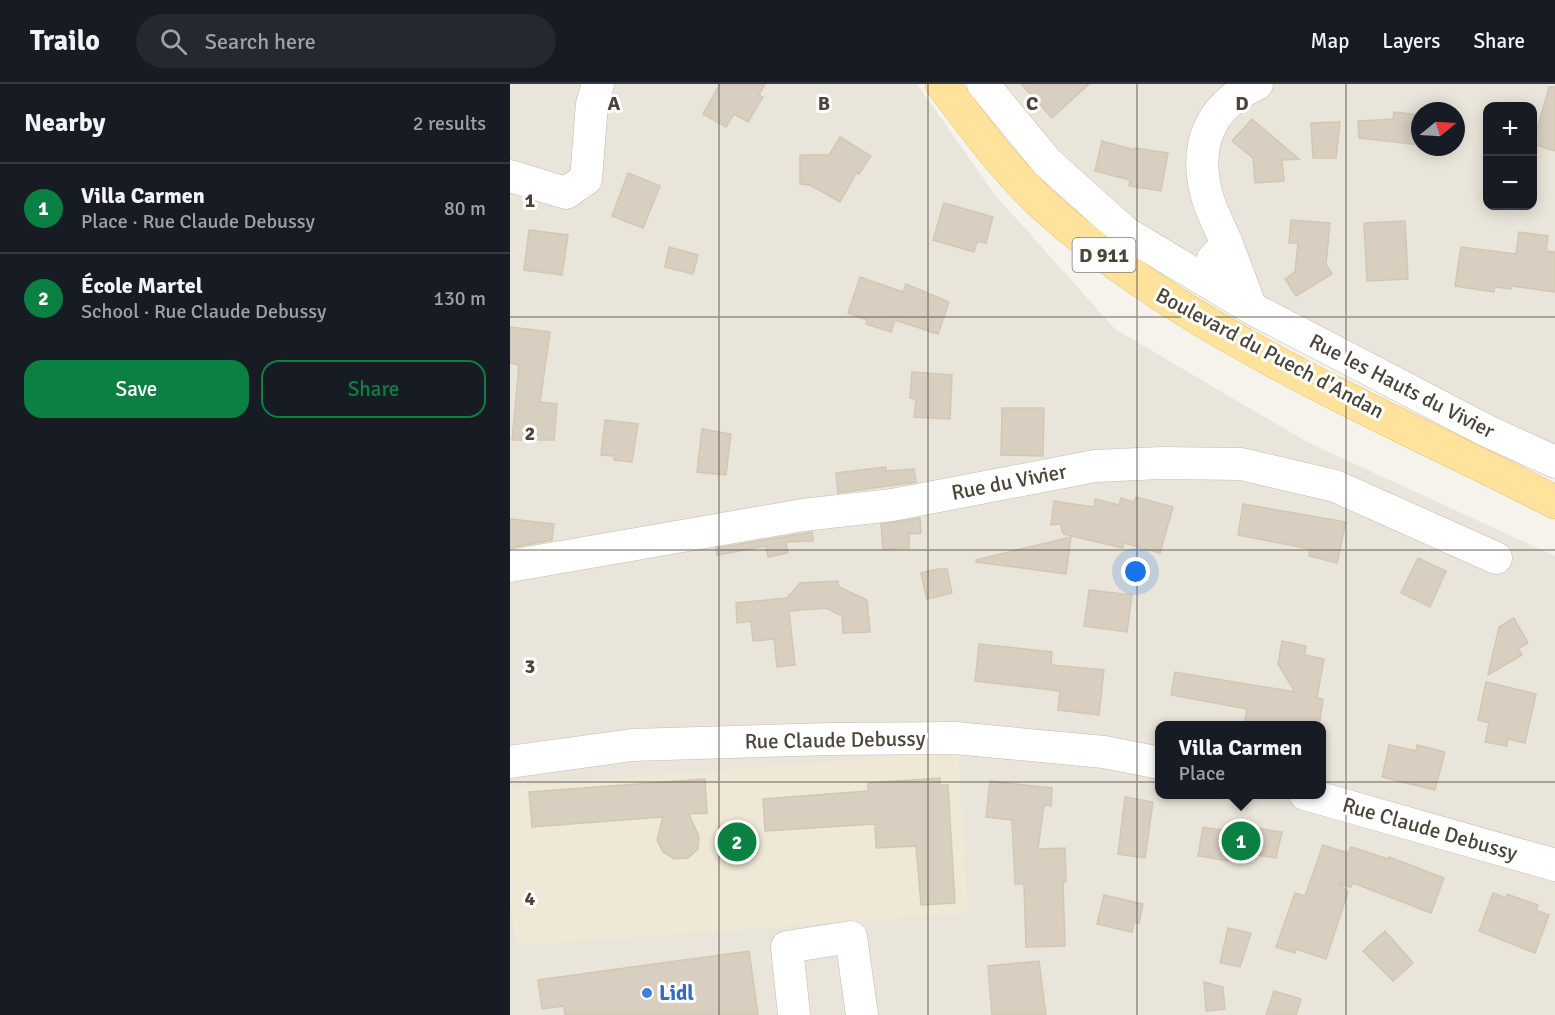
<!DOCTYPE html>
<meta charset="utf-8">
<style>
:root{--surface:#171b24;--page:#242831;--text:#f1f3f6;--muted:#9ea1a6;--line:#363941;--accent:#0b8043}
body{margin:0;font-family:Signika,sans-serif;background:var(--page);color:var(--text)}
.controls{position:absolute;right:18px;top:18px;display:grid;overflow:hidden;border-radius:12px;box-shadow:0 3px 15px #0003}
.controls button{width:54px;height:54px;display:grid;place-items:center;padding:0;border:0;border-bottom:2px solid var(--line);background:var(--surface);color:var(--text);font:30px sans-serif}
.compass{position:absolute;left:901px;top:18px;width:54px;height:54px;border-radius:50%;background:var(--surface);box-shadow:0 3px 15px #0003;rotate:72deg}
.you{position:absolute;left:626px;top:488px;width:21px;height:21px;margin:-15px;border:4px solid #fff;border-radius:50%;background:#1a73e8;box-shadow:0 0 0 9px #1a73e833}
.badge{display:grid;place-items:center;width:39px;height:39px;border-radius:50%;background:var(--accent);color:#fff;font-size:20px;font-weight:700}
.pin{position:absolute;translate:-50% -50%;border:3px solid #fff;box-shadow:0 2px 6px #0006}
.popup{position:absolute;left:645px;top:637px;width:171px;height:78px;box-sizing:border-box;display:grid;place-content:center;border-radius:12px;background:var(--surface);filter:drop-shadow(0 2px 4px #0005);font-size:20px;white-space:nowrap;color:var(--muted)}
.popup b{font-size:22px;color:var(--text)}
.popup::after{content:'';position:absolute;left:50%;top:100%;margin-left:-12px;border:12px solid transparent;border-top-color:var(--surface)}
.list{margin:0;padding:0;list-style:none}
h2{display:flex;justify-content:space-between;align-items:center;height:78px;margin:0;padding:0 24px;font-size:26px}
h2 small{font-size:20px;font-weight:400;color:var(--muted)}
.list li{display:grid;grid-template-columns:39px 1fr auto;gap:18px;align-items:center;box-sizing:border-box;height:90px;padding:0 24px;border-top:2px solid var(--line)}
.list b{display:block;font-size:22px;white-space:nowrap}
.list p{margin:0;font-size:20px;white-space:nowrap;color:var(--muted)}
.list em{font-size:20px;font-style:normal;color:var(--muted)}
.actions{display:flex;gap:12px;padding:18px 24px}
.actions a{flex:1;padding:14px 0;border:2px solid var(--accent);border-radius:18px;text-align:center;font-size:21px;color:var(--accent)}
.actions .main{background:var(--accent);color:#fff}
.icon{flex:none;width:33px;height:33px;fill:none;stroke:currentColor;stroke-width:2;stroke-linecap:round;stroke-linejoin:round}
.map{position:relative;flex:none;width:1045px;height:931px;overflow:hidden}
header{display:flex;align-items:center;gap:36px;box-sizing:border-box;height:84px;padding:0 30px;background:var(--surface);border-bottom:2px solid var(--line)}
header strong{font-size:28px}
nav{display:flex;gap:33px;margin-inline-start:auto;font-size:21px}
.search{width:420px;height:54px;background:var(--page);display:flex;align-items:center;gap:15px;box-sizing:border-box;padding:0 21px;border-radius:33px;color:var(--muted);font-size:22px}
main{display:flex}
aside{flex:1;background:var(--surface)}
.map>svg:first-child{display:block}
</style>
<header>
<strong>Trailo</strong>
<div class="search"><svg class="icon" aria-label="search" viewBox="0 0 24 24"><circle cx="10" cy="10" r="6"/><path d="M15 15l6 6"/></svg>Search here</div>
<nav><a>Map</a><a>Layers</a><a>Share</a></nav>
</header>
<main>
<aside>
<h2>Nearby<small>2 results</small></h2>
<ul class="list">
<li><span class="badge">1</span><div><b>Villa Carmen</b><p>Place · Rue Claude Debussy</p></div><em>80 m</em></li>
<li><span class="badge">2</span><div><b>École Martel</b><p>School · Rue Claude Debussy</p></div><em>130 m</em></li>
</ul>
<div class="actions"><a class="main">Save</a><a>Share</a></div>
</aside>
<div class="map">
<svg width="1045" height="931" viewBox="0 0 1045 931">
<rect width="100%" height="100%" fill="#f6f3ec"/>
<g fill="#eae5da" fill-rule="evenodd">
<path d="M0 0H407L486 112 605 245 797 358 1045 472V931H0ZM650 642H812V710H650Z"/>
<path d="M460 0H1045V394L695 213ZM978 22H1023V122H978ZM910 27H946V63H910Z"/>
</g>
<path fill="#efe8d6" d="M448 667 458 829 6 862 0 813V703Z"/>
<g fill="#d8cfc1" stroke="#d3c7b4" stroke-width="1.5">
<path d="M210 0H255L249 11 253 13 238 38 224 30 216 43 193 30Z"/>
<path d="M511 0H579L542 34Z"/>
<path d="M1039 3H1045V67L1023 60Z"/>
<path d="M884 28 910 31V61L849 54 848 37 883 35Z"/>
<path d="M742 35 789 75 772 76 774 97 745 99 743 74 722 57Z"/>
<path d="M830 38 826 74H803L801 39Z"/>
<path d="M330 53 361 72 349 90 347 88 330 118 300 101 290 100V71H319Z"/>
<path d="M592 57 625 66V64L658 69 651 107 619 102 620 96 585 87Z"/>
<path d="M118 89 150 102 133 144 102 132Z"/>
<path d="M434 119 483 133 476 159 467 158 464 168 423 156Z"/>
<path d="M781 136 820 139 816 180 822 190 786 212 775 195 785 188 788 159H779Z"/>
<path d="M895 137 898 195 857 197 854 139Z"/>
<path d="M19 146 58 151 52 191 14 186Z"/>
<path d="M1009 148 1038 152 1036 167 1045 168V208L1001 202V205L985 203 984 208 945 202 951 163 1006 170Z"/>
<path d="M159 163 188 171 183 190 155 183Z"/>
<path d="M350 193 393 208 396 200 439 218 428 250 385 236 381 248 356 240 357 236 338 229Z"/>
<path d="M0 243 40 248 30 318 47 320 44 356H2L9 281 0 279Z"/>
<path d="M402 288 442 291 440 335 404 333 406 315 400 314Z"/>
<path d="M492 324H534L533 372 491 371Z"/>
<path d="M95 336 128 340 122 378 104 376V372L91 371Z"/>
<path d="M192 345 221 350 216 391 187 388Z"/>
<path d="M376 383V387L404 385 406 398 328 409 326 389Z"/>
<path d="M626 413 663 423 650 469 614 459 613 464 553 450 551 440 541 441 544 417 584 423 585 415 609 421 611 414 624 418Z"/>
<path d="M733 420 836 438 827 479 799 472 800 465 728 451Z"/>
<path d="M410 434 411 449 399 450V464L373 465 371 440Z"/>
<path d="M0 435 44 440 42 456 0 464Z"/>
<path d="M302 448 303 457 276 458 278 469 258 473 256 462 207 471 206 464Z"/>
<path d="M561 453 556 490 466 478V476Z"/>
<path d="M908 474 936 487 920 523 891 509Z"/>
<path d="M428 485H437L442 509 417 515 411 489Z"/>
<path d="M328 497 329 503 357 516 360 548 333 549 332 532 316 524 279 527 285 581 267 583 264 555 243 557 241 537 227 539 226 519 277 514 290 499Z"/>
<path d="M579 506 622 511 617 548 574 542Z"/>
<path d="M1004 534 1018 559 1008 565 1012 571 978 591 989 543Z"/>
<path d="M772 557 796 562 795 571 814 575 807 614 813 615 809 642H734L737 625 661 611 665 588 785 608 768 580Z"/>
<path d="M469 560 542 568 541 581 594 586 589 631 548 626 550 607 465 597Z"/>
<path d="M976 598 1026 610 1015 659 998 655 997 662 975 658 979 639 968 636Z"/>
<path d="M879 661 906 667 907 661 935 668 925 706 872 693Z"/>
<path d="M430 694V701H438L445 819 411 821 406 762 366 764 365 740 255 747 253 715 358 707V699Z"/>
<path d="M195 695 197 729 179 730 189 753 188 765 178 774 164 775 153 768 147 756 153 733 22 743 19 708Z"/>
<path d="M480 697 542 704 541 722 534 721 528 765 555 764 556 798H553L555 862 516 863 514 800H505L502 736 476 733Z"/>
<path d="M615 713 643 718 635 774 608 770Z"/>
<path d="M725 741 772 748 766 774 721 767 719 777 688 772 693 743 724 748Z"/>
<path d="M813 761 838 769 841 763 878 775 879 773 934 794 921 829 843 799 841 803 829 799 838 808 816 875 786 865 785 869 766 863 785 809 795 812Z"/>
<path d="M983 809 996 814 997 810 1028 821 1026 826 1039 831 1025 869 969 847Z"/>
<path d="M594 811 633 820 629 839 624 838 622 848 587 840Z"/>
<path d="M718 844 741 849 730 883 710 879Z"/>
<path d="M875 847 903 879 883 897 853 867Z"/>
<path d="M239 867 248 931H55L54 922 32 925 28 896Z"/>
<path d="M529 877 536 931H482L478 882Z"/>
<path d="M694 898 713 903 715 925 696 927Z"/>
<path d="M764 907 791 915 786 931H756Z"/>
</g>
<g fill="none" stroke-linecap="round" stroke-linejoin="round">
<defs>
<g id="minor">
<path d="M473 0 537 78 616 149 741 224 977 347 1045 378"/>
<path d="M0 92 56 109 76 95 82 20 88 0"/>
<path d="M717 160C710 143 700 125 696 108 684 59 701 21 747 0"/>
<path d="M703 175 717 160 741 224"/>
<path d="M0 482 293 431 382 421 585 382 651 379 731 380 825 402 986 474"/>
<path d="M0 678 122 661 320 655 445 654 594 668 650 679"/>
<path d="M795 710 1045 781"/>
<path d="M284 931 277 863 341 853 352 931"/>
</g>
<path id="major" d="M432 0C464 43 498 89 538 125 681 252 875 331 1045 418"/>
</defs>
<use href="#minor" stroke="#c2bbae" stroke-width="33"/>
<use href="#major" stroke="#e6c16a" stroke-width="34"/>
<use href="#minor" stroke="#fff" stroke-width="32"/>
<use href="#major" stroke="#ffe39c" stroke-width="33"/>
</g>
<path fill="none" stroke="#4b4439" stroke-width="1.5" stroke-opacity="0.55" d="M209 0V931M418 0V931M627 0V931M836 0V931M0 233H1045M0 466H1045M0 698H1045"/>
<circle fill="#3f7fe0" stroke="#fff" stroke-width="2" cx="137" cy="909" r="6"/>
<g text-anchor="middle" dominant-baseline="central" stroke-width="6" stroke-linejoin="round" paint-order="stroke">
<rect fill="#fff" stroke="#817c74" stroke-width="1.5" x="562.5" y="154" width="63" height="34" rx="4.5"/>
<g font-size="20" font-weight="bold" fill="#4b4439">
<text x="594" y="171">D 911</text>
</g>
<g font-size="21" fill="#4b4439" stroke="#fff">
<text transform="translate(760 269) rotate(28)">Boulevard du Puech d'Andan</text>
<text transform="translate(892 302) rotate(27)">Rue les Hauts du Vivier</text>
<text transform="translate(499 398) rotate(-11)">Rue du Vivier</text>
<text transform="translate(325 656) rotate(-1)">Rue Claude Debussy</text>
<text transform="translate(920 745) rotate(16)">Rue Claude Debussy</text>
</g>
<g font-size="21" font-weight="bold" fill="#366cbe" stroke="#fff" text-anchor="start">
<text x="149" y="909">Lidl</text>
</g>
</g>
<g font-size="20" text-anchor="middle" font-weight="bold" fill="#4b4439" stroke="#fff" stroke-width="6" stroke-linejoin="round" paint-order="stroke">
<text x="104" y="26">A</text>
<text x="314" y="26">B</text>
<text x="522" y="26">C</text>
<text x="732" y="26">D</text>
<text x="20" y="123">1</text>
<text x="20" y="356">2</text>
<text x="20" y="589">3</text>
<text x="20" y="821">4</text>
</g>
</svg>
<div class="controls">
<button>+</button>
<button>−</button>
</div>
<svg class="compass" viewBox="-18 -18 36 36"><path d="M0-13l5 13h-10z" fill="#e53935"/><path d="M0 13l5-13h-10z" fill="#9ea1a6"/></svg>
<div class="you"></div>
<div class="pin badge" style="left:731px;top:757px">1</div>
<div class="popup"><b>Villa Carmen</b>Place</div>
<div class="pin badge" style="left:227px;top:758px">2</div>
</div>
</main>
